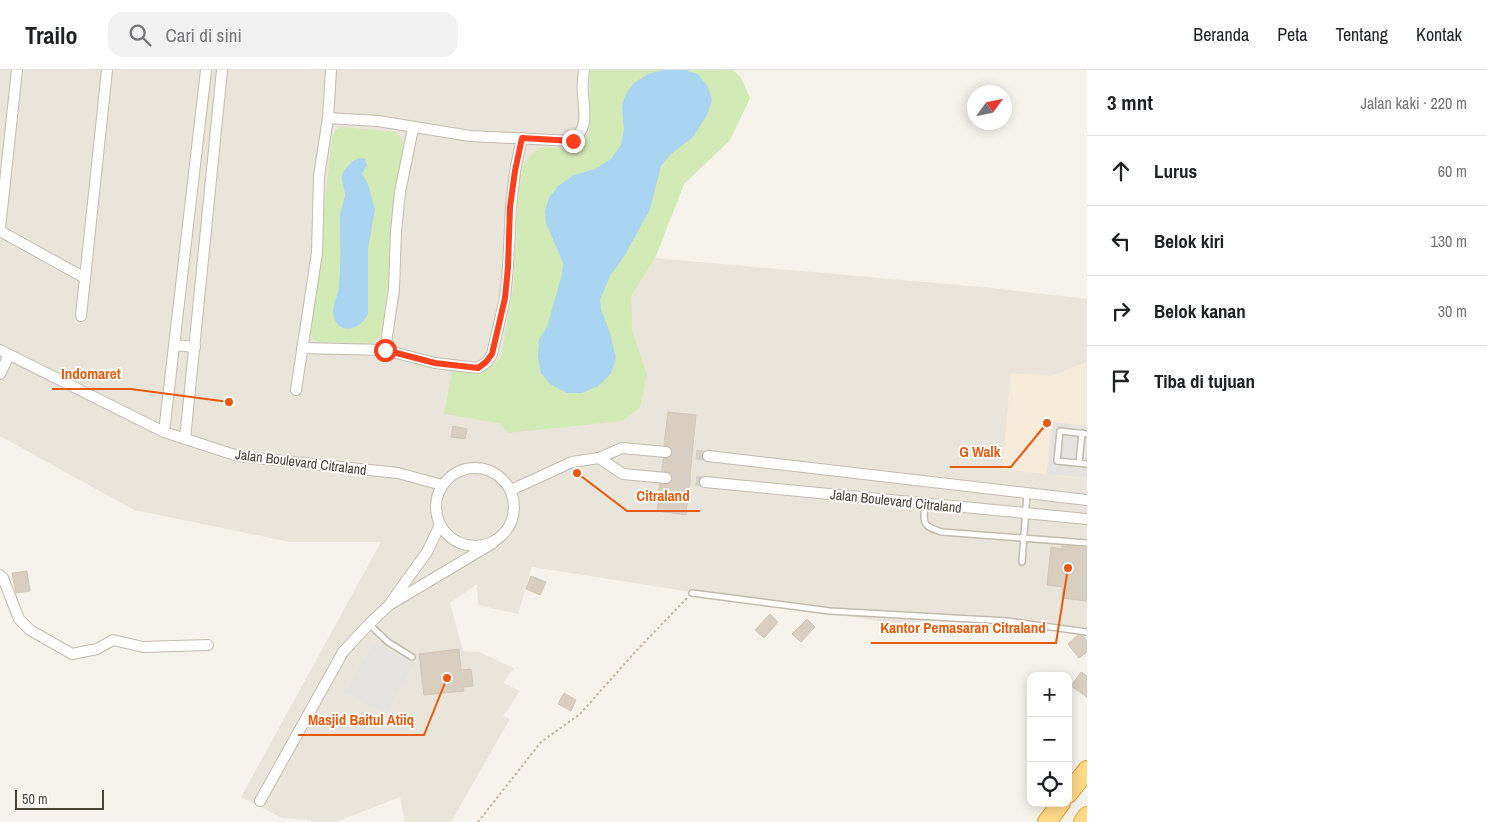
<!DOCTYPE html>
<html lang="id">
<meta charset="utf-8">
<style>
:root{--surface:#fff;--page:#f2f2f2;--text:#202124;--muted:#757577;--line:#e0e0e0}
body{margin:0;font-family:"Archivo Narrow",sans-serif;background:var(--page);color:var(--text)}
.controls{position:absolute;right:15px;bottom:15px;display:grid;overflow:hidden;border-radius:10px;box-shadow:0 2px 12px #0003}
.controls button{width:45px;height:45px;display:grid;place-items:center;padding:0;border:0;border-bottom:1px solid var(--line);background:var(--surface);color:var(--text);font:25px sans-serif}
.compass{position:absolute;left:967px;top:15px;width:45px;height:45px;border-radius:50%;background:var(--surface);box-shadow:0 2px 12px #0003;rotate:57deg}
.scale{position:absolute;left:15px;bottom:12px;width:89px;box-sizing:border-box;padding-left:5px;border:2px solid #4b4439;border-top:0;font-size:14px;line-height:18px;white-space:nowrap;color:#4b4439;-webkit-text-stroke:4px #fff;paint-order:stroke}
.stop{position:absolute;width:15px;height:15px;margin:-11px;border:4px solid #fc3f1d;border-radius:50%;background:#fff}
.stop.end{background:#fc3f1d;border-color:#fff;box-shadow:0 1px 5px #0008}
.list{margin:0;padding:0;list-style:none}
h2{display:flex;justify-content:space-between;align-items:center;height:65px;margin:0;padding:0 20px;font-size:21px}
h2 small{font-size:16px;font-weight:400;color:var(--muted)}
.list li{display:grid;grid-template-columns:32px 1fr auto;gap:15px;align-items:center;box-sizing:border-box;height:70px;padding:0 20px;border-top:1px solid var(--line)}
.list b{display:block;font-size:19px;white-space:nowrap}
.list em{font-size:16px;font-style:normal;color:var(--muted)}
.icon{flex:none;width:28px;height:28px;fill:none;stroke:currentColor;stroke-width:2;stroke-linecap:round;stroke-linejoin:round}
.map{position:relative;flex:none;width:1087px;height:752px;overflow:hidden}
header{display:flex;align-items:center;gap:30px;box-sizing:border-box;height:70px;padding:0 25px;background:var(--surface);border-bottom:1px solid var(--line)}
header strong{font-size:24px}
nav{display:flex;gap:28px;margin-inline-start:auto;font-size:18px}
.search{width:350px;height:45px;background:var(--page);display:flex;align-items:center;gap:12px;box-sizing:border-box;padding:0 18px;border-radius:15px;color:var(--muted);font-size:19px}
main{display:flex}
aside{flex:1;background:var(--surface)}
.map>svg:first-child{display:block}
</style>
<header>
<strong>Trailo</strong>
<div class="search"><svg class="icon" aria-label="search" viewBox="0 0 24 24"><circle cx="10" cy="10" r="6"/><path d="M15 15l6 6"/></svg>Cari di sini</div>
<nav><a>Beranda</a><a>Peta</a><a>Tentang</a><a>Kontak</a></nav>
</header>
<main>
<div class="map">
<svg width="1087" height="752" viewBox="0 0 1087 752">
<rect width="100%" height="100%" fill="#f6f3ec"/>
<path fill="#eae5da" d="M0 0H733L741 8 750 28 730 70 684 114 655 188 992 218 1087 229V559L982 547 896 554 532 497 518 544 478 535 477 514 450 533 463 581 479 582 514 598 503 613 520 621 503 646 510 649 451 752H405L400 727 336 752H311L310 750 282 748 241 727 381 472H290L134 440 0 366Z"/>
<path fill="#f7ead8" d="M1087 292V409L1002 399 1011 303 1051 306Z"/>
<g fill="#d2eab5">
<path d="M590 0H733L741 8 750 28 730 70 684 114 655 188 631 226 632 260 647 305 640 337 622 351 508 363 499 353 444 344 452 301C471 304 489 303 501 286L513 221 520 104C523 94 531 81 542 77 544 77 547 78 550 78 568 78 582 82 589 62Z"/>
<path d="M341 57 395 62 400 66 403 74 382 263 376 271 369 274 318 272 313 269 311 261 332 67 336 60Z"/>
</g>
<g fill="#e5e3e0">
<path d="M1052 352 1087 356V408L1047 404Z"/>
<path d="M374 572 414 594 386 644 346 622Z"/>
</g>
<g fill="#a9d4f2">
<path d="M663 0H686L699 5 708 17 712 30 707 45 693 67 670 85 661 96 650 139 625 185 610 206 600 230 601 239 610 263 616 288 611 304 598 316 582 323H567L550 314 541 303 538 287 539 270 547 257 562 204 563 193 546 153 545 141 549 128 558 116 574 105 595 99 611 89 621 75 624 60 622 36 625 26 634 13 648 4Z"/>
<path d="M361 88 365 89 367 95 362 104 368 114 375 139 368 179V244C361 259 339 266 334 247 331 236 338 227 339 217 341 194 340 170 340 147 340 140 344 132 345 125 345 119 341 112 342 106 344 98 353 89 361 88Z"/>
</g>
<g fill="#d8cfc1" stroke="#d3c7b4">
<path d="M668 342 696 345 686 445 657 441 660 414H668L673 409 670 403 662 401 663 389 669 388 673 383 670 377 664 375Z"/>
<path d="M453 356 467 359 465 369 451 367Z"/>
<path d="M1062 476 1087 478V531L1062 528 1063 517 1047 515 1051 477 1062 479Z"/>
<path d="M27 501 30 521 16 523 12 503Z"/>
<path d="M531 506 546 512 540 525 526 519Z"/>
<path d="M770 544 778 552 764 568 755 560Z"/>
<path d="M807 549 815 557 801 572 792 564Z"/>
<path d="M1078 565 1083 566 1087 571V582L1079 588 1068 574Z"/>
<path d="M459 579 461 600 471 599 473 616 463 617 464 621 424 625 419 584Z"/>
<path d="M1081 602 1087 606V627L1071 616Z"/>
<path d="M564 623 576 630 571 641 558 634Z"/>
</g>
<g fill="none" stroke-linecap="round" stroke-linejoin="round">
<g stroke="#d4d0c8" stroke-width="10" stroke-dasharray="10 5" stroke-linecap="butt">
<path d="M666 382 708 386"/>
<path d="M666 408 705 412"/>
</g>
<defs>
<g id="service">
<path d="M1087 364 1060 361 1057 391 1087 394"/>
<path d="M1079 393 1082 363"/>
<path d="M925 434C923 454 922 456 942 462L1087 473"/>
<path d="M1022 492 1027 423"/>
<path d="M692 523 830 541 1007 551 1087 562"/>
<path d="M369 554 388 572 412 587"/>
</g>
<g id="minor">
<path d="M328 48 378 51 470 66 573 71C589 55 584 44 583 24 582 16 583 8 584 0"/>
<path d="M0 158 17 0"/>
<path d="M0 161 85 208"/>
<path d="M81 246 107 0"/>
<path d="M174 275 195 277"/>
<path d="M302 278 385 280 435 293 478 298 487 292 492 284 505 228 508 197 511 137 515 101 522 68"/>
<path d="M0 280 164 362 238 386 398 403 442 415"/>
<path d="M385 280 394 219 396 161 400 122 413 58"/>
<path d="M0 304 9 285"/>
<path d="M296 320 317 183 319 106 328 48 331 0"/>
<path d="M164 362 206 0"/>
<path d="M185 369 222 0"/>
<path d="M708 386 1087 430"/>
<path d="M599 388 623 404 666 408"/>
<circle cx="475" cy="437" r="39"/>
<path d="M705 412 1087 449"/>
<path d="M511 420 572 392 599 388 622 378 666 382"/>
<path d="M0 505 3 508 19 549 30 560 72 584 97 579 113 570 143 577 208 575"/>
<path d="M391 532 427 482 440 455"/>
<path d="M260 731 343 582 369 554 389 535 493 473"/>
</g>
<g id="trunk">
<path d="M1068 724 1087 700"/>
<path d="M1047 752 1061 733"/>
<path d="M1083 752 1087 746"/>
</g>
</defs>
<use href="#service" stroke="#c2bbae" stroke-width="8"/>
<use href="#minor" stroke="#c2bbae" stroke-width="12"/>
<use href="#trunk" stroke="#e0a43c" stroke-width="20"/>
<path stroke="#c4b79f" stroke-width="2" stroke-dasharray="2.5 2.5" stroke-linecap="butt" d="M478 752 541 672 580 644 636 581 687 528"/>
<use href="#service" stroke="#fff" stroke-width="5"/>
<use href="#minor" stroke="#fff" stroke-width="10"/>
<use href="#trunk" stroke="#ffd985" stroke-width="18"/>
</g>
<g fill="none" stroke-linecap="round" stroke-linejoin="round">
<path stroke="#fc3f1d" stroke-width="6" d="M385 280 435 293 478 298 486 292 492 284 505 228 508 197 510 137 515 101 522 68 573 71"/>
</g>
<g text-anchor="middle" dominant-baseline="central" stroke-width="4" stroke-linejoin="round" paint-order="stroke">
<g font-size="14" fill="#4b4439" stroke="#fff">
<text transform="translate(301 392) rotate(7)">Jalan Boulevard Citraland</text>
<text transform="translate(896 431) rotate(6)">Jalan Boulevard Citraland</text>
</g>
</g>
<path fill="none" stroke="#e8590c" stroke-width="2" d="M229 332L131 319H52M1047 353L1011 397H950M577 403L627 441H700M1068 498L1056 573H871M447 608L424 665H298"/>
<g fill="#e8590c" stroke="#fff" stroke-width="2">
<circle cx="229" cy="332" r="5"/>
<circle cx="1047" cy="353" r="5"/>
<circle cx="577" cy="403" r="5"/>
<circle cx="1068" cy="498" r="5"/>
<circle cx="447" cy="608" r="5"/>
</g>
<g font-size="15" text-anchor="middle" font-weight="bold" fill="#e8590c" stroke="#fff" stroke-width="4" stroke-linejoin="round" paint-order="stroke">
<text x="91" y="309">Indomaret</text>
<text x="980" y="387">G Walk</text>
<text x="663" y="431">Citraland</text>
<text x="963" y="563">Kantor Pemasaran Citraland</text>
<text x="361" y="655">Masjid Baitul Atiiq</text>
</g>
</svg>
<div class="controls">
<button>+</button>
<button>−</button>
<button><svg class="icon" aria-label="locate" viewBox="0 0 24 24"><circle cx="12" cy="12" r="6"/><path d="M12 2v4M12 18v4M2 12h4M18 12h4"/></svg></button>
</div>
<svg class="compass" viewBox="-18 -18 36 36"><path d="M0-13l5 13h-10z" fill="#e53935"/><path d="M0 13l5-13h-10z" fill="#757577"/></svg>
<div class="scale">50 m</div>
<div class="stop" style="left:385px;top:280px"></div>
<div class="stop end" style="left:573px;top:71px"></div>
</div>
<aside>
<h2>3 mnt<small>Jalan kaki · 220 m</small></h2>
<ul class="list">
<li><svg class="icon" aria-label="ahead" viewBox="0 0 24 24"><path d="M12 20V5M6 11l6-6 6 6"/></svg><div><b>Lurus</b></div><em>60 m</em></li>
<li><svg class="icon" aria-label="left" viewBox="0 0 24 24"><path d="M17 20v-9H6M10 6l-5 5 5 5"/></svg><div><b>Belok kiri</b></div><em>130 m</em></li>
<li><svg class="icon" aria-label="right" viewBox="0 0 24 24"><path d="M7 20v-9h11M14 6l5 5-5 5"/></svg><div><b>Belok kanan</b></div><em>30 m</em></li>
<li><svg class="icon" aria-label="arrive" viewBox="0 0 24 24"><path d="M6 21V4h12l-3 4 3 4H6"/></svg><div><b>Tiba di tujuan</b></div></li>
</ul>
</aside>
</main>
